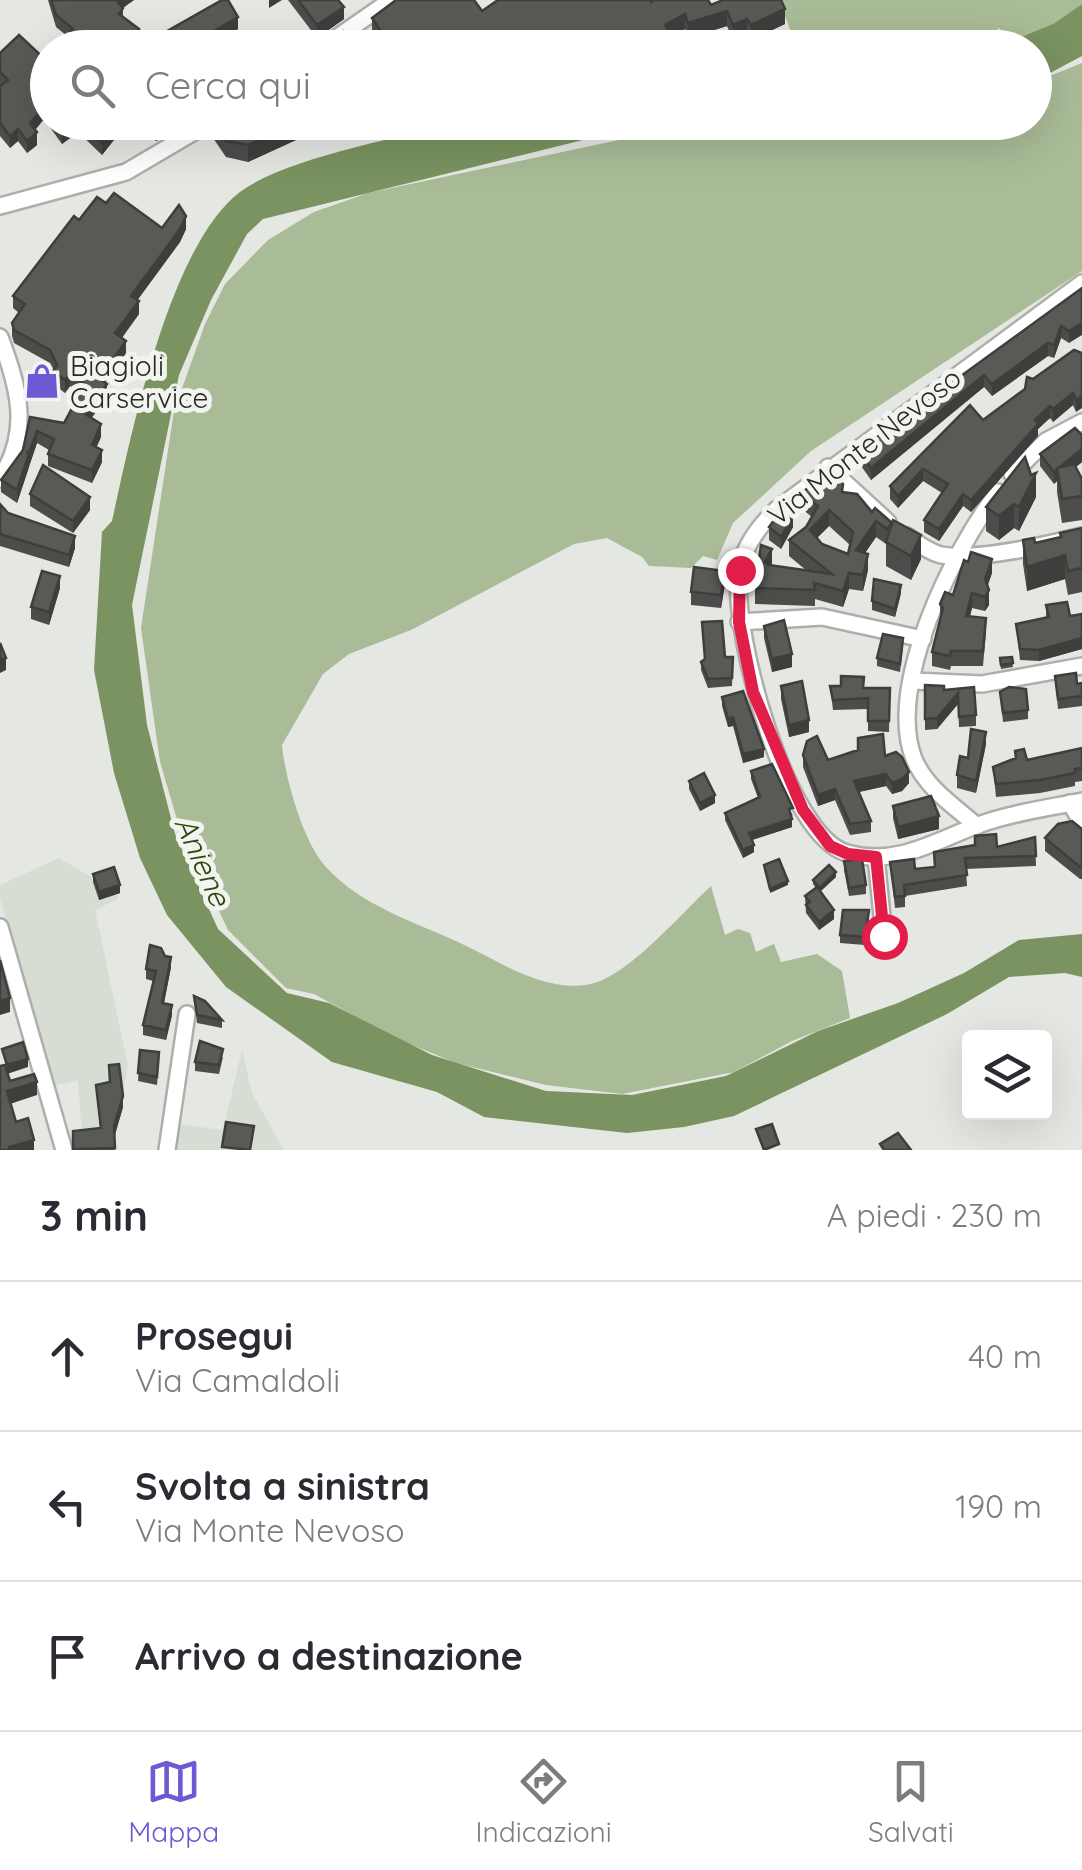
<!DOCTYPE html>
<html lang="it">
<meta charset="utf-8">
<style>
:root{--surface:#fff;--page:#f2f2f3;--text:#2b2b33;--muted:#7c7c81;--line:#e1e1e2;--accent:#6b5ad3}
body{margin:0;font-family:Quicksand,sans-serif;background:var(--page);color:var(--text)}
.controls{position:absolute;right:30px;bottom:30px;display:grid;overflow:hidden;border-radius:10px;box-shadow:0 10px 40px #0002}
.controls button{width:90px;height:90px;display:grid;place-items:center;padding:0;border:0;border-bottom:2px solid var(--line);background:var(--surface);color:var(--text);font:50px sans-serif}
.stop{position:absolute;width:30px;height:30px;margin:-22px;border:8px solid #e11d48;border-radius:50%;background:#fff}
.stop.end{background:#e11d48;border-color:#fff;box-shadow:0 2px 10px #0008}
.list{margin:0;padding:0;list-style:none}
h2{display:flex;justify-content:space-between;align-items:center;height:130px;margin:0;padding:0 40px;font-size:42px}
h2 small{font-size:32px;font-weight:400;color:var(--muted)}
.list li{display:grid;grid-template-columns:65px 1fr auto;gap:30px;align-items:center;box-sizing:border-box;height:150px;padding:0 40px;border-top:2px solid var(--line)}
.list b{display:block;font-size:38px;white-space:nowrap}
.list p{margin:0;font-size:32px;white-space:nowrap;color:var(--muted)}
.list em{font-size:32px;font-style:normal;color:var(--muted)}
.icon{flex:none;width:55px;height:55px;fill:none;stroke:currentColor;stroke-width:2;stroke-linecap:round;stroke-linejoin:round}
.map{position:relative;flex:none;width:1082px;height:1150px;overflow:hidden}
.search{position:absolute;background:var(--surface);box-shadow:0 10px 40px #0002;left:30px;right:30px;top:30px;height:110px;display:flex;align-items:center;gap:25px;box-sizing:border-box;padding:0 35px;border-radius:55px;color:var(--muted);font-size:38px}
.sheet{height:580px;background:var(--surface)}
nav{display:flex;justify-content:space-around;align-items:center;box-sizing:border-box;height:140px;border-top:2px solid var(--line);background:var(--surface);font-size:28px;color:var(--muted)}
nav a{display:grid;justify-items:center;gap:5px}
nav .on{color:var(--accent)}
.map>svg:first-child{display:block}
</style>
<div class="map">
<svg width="1082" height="1150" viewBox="0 0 1082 1150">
<rect width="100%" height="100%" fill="#e4e7e2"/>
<g fill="#d7ddd2">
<path d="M59 858 93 878 110 868 118 899 95 910 128 1066 111 1150H72L69 1141 82 1135 78 1080 52 1086 0 898V885Z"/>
<path d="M242 1050 252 1093 284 1150H170L177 1124 223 1130Z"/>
</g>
<g fill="#a9bb97">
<path d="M779 0H1082V4L1053 24 1005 46 1000 28 990 34 795 42Z"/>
<path d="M1082 63V271L811 451 733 523 717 560 703 556 691 568 649 566 642 557 607 538 574 544 411 630 349 654 323 674 282 745C285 778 303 841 325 866 360 905 412 921 458 942 498 960 539 991 586 985 626 980 681 913 711 886L725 935 738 929 750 933 756 952 774 944 781 962 817 954 842 971 850 1018 792 1041 734 1072 622 1094 546 1085 456 1063 393 1037 314 994 286 988 228 930 179 826 160 762 141 628 174 411 205 324 225 284 268 240 314 212 368 193 699 123 1034 122 1035 82Z"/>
</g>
<g fill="#7a9360">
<path d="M1082 4V56L1035 81 1034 48 997 47 1053 24Z"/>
<path d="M458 122 652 123 263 219 247 234 211 300 179 375 132 605 147 725 175 834 218 929 287 993 329 1003 432 1055 546 1091 632 1095 726 1076 818 1031 898 1003 964 973 1019 940 1082 934V977L1065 973 1009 977 947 1014 734 1116 684 1127 627 1133 484 1117 437 1092 332 1062 226 987 167 915 140 858 114 773 94 670 102 532 112 521C131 435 169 246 240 192 285 158 400 138 458 122Z"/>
</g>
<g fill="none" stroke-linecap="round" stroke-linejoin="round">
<defs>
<g id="minor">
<path d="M322 48 391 0"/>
<path d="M0 206 126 172 211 122"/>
<path d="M1082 283 777 509C759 526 742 548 739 574 732 633 786 836 847 853 896 867 935 841 978 825 1011 813 1048 808 1082 801"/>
<path d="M0 337C19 388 31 431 0 479"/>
<path d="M828 467 888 522"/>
<path d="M1012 474 1046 441 1082 422"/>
<path d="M907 536C917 543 929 552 941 555 976 561 1046 545 1082 536"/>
<path d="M739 622 822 617 923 639"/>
<path d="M913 681 982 684 1082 666"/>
<path d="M1070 803 1082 823"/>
<path d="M977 826C954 806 926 788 914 759 885 686 954 549 998 492"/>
<path d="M876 857 884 936"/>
<path d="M0 927 64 1150"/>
<path d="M167 1150 187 1014"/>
</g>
</defs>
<use href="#minor" stroke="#adafab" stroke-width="20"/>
<use href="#minor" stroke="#fff" stroke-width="15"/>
</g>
<g fill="#4c4d4a" fill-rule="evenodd">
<path d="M48 0H134L123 8V17L139 41 134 48H66V38L67 36 56 27Z"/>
<path d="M288 0H338L344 19 317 38Z"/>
<path d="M651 2 711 5 785 24 751 40 747 34 733 40 727 26 688 38 685 29 671 36V48H381L372 33V18Z"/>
<path d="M238 29 207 48 162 47V34Z"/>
<path d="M0 53 48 62V122H121V131L102 155 78 132 62 144 44 119 35 130 37 145 27 153 18 141 10 148 0 136Z"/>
<path d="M137 122H178V128L156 141Z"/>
<path d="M211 122H358L320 129 248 162 226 157 211 135Z"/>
<path d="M106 203 162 228 186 229 180 242 137 300 139 314 122 338 126 353 105 383 107 397 91 418 101 437 96 447 102 462 92 483 48 466V454L49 450 37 443 17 503 1 492V480L23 450 30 417 64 423 80 393 70 386 65 393 53 384 54 370 50 363 14 343 12 336V323L19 313 13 308V296L79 220Z"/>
<path d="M1082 288 1069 343 1061 338 1054 358 1048 356 992 396 984 387 871 480 859 463V450Z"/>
<path d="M1082 353 1076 412 1073 405 1053 422 1050 418 1038 429V436L971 512 963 506 939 541 924 532V520L942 493 923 481 898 508 890 499V486L983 420 1025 389 1033 379Z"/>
<path d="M1082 435V462L1076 467 1082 479V520L1062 523 1057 492V481L1054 484 1040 466V454Z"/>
<path d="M843 492 872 512 921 559 911 580 886 566V544L876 537 865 553 868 570 863 591 849 589 843 607 815 599V606L755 604V588L772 564V565L807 571 789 556V540L806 527 812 517 802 509V493ZM829 526 850 545 848 554 822 544 817 538Z"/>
<path d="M30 494 90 510 73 533 30 506Z"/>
<path d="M1036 497 1019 531 1014 528 999 540 986 531V507Z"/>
<path d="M0 504 8 513 75 548 69 567 0 546Z"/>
<path d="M769 527H793L781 549 769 540Z"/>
<path d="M1082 528V592L1068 595 1065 579 1027 591 1023 564V540L1035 543 1060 538V533Z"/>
<path d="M992 573 987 586 989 605 985 611 972 608 970 616 986 632 983 666H951L950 670 932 666V652L940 619V604L953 595Z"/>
<path d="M725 584 721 608 691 605V592Z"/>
<path d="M60 588 49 625 31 619V607Z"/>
<path d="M901 593 895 617 872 610V601Z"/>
<path d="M1046 605 1070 616 1082 614V649L1039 661 1020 660 1016 624 1046 618Z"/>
<path d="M702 622 725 657H733L732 686 708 688 701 670V662L705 659Z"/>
<path d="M764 626 792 667 772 672 764 638Z"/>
<path d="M903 646 900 672 877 666V658Z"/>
<path d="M1012 657 1013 667 1001 669 1000 658Z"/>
<path d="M1055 676 1077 684 1082 683V706L1058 709Z"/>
<path d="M925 685 944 690 976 715V726L959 727 958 704 937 729 925 730Z"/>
<path d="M781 686 809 732 789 737 781 699Z"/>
<path d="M830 686 890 688 889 732 868 731V709L833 710Z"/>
<path d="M1000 692 1028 710V719L1003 722Z"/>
<path d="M722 697 764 757 743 763 733 726 728 727 722 706Z"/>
<path d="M986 744 976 793 957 788V775L968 758Z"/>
<path d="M1082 748V781L1075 782V786L1040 793 996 797 993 767Z"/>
<path d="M803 755 828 760 885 756 909 783 902 791 892 794 886 786 859 792 871 821V832L850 835 835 800 818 806 803 767Z"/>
<path d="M751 771 793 815 791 816 792 827 752 840 754 852 743 858 725 820V813L758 798 751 779Z"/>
<path d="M689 781 715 803 700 811 689 789Z"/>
<path d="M893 806 939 829 898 839 893 818Z"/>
<path d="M1082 829V879H1080L1045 851V838Z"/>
<path d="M1035 837 1036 866 966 869 967 886 905 896V907L895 908 890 862 915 869 934 867V852L997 847Z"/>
<path d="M844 861 866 885V894L849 896 844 870Z"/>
<path d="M93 874 120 893 99 900 93 882Z"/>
<path d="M836 877 820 891 834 919 819 930 806 913 805 896 816 888 813 884V880Z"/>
<path d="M869 918 865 945 840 943V935Z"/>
<path d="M171 967 164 1003 172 1015 166 1040 143 1035V1025L153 981 146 979V969Z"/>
<path d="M194 996 222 1020V1028L197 1023Z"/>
<path d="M140 1050 159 1060 157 1085 138 1081Z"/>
<path d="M223 1057 219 1074 195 1071V1062Z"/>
<path d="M109 1065 123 1107 115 1135V1150H73V1131L100 1128 96 1085 109 1083Z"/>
</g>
<g fill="#3e3f3c">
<path d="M116 0H134L116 12Z"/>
<path d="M269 0H282L269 8Z"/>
<path d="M344 7V19L317 38V25Z"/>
<path d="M785 9V24L751 40V25Z"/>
<path d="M727 11V26L688 38V23Z"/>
<path d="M685 14V29L671 36V48H621Z"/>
<path d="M238 17V29L207 48H185Z"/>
<path d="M747 19V34L733 40V25Z"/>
<path d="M139 29V41L134 48H124Z"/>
<path d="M44 107V119L30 136V123Z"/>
<path d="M74 122H78V132L62 144V132Z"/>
<path d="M118 122H121V131L102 155V143Z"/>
<path d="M168 122H178V128L156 141V129Z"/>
<path d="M299 122H320V129L248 162V145Z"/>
<path d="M18 129V141L10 148V136Z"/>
<path d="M37 132V145L27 153V141Z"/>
<path d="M186 216V229L180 242 131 309V296Z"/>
<path d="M139 301V314L115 346V333Z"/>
<path d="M1082 323V335L1069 343V331Z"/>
<path d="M1061 326V338L1054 358V345Z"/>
<path d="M126 341V353L99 391V378Z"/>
<path d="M1048 343V356L992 396V384Z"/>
<path d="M70 373V386L65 393V380Z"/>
<path d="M984 375V387L871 480V468Z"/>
<path d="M107 384V397L85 427V414Z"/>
<path d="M1073 393V405L1053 422V409Z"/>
<path d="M1082 396V408L1076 412V400Z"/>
<path d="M1050 406V418L1038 429V436L971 512V500L1035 420Z"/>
<path d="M101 424V437L92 458V445Z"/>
<path d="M37 431V443L29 466V453Z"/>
<path d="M1082 449V462L1059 480 1057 469Z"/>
<path d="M102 450V462L92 483V470Z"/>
<path d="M29 454V467L17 503V490Z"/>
<path d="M923 469V481L898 508V496Z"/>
<path d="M1057 469V481L1054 484V472Z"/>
<path d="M1036 473V497L1019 531V507Z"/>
<path d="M963 494V506L939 541V529Z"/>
<path d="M90 497V510L73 533V521Z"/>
<path d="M1014 504V528L999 540V516Z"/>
<path d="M829 510V526L810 545V530Z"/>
<path d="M793 515V527L781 549V537Z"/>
<path d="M876 521V537L856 566V550Z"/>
<path d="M921 535V559L911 580V556Z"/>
<path d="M75 536V548L69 567V555Z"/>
<path d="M772 549V564L765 578V562Z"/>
<path d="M868 554V570L863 591V575Z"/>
<path d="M1065 555V579L1027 591V567Z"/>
<path d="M992 559V573L985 594V579Z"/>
<path d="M725 571V584L721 608V595Z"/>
<path d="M849 573V589L843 607V591Z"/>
<path d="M60 576V588L49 625V612Z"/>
<path d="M901 585V593L895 617V609Z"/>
<path d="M989 590V605L985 611V597Z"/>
<path d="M972 593V608L966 631V616Z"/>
<path d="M1082 638V649L1039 661V650Z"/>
<path d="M792 654V667L772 672V659Z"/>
<path d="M6 658V670L0 673V660Z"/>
<path d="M958 693V704L937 729V718Z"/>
<path d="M733 717V726L728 727V719Z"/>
<path d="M809 720V732L789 737V725Z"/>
<path d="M986 732V744L976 793V781Z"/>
<path d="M764 749V757L743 763V754Z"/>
<path d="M909 772V783L902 791 892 794V783Z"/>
<path d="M886 774V786L854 793V781Z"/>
<path d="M835 789V800L818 806V795Z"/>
<path d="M715 795V803L700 811V803Z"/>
<path d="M939 816V829L898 839V827Z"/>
<path d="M792 819V827L749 841V833Z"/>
<path d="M754 845V852L743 858V850Z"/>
<path d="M836 872V877L820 892V888Z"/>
<path d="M788 881V885L770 893V889Z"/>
<path d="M120 885V893L99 900V892Z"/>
<path d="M834 910V919L819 930V922Z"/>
<path d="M171 957V967L162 1013V1003Z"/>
<path d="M10 998V1012L0 1015V1001Z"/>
<path d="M172 1005V1015L166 1040V1030Z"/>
<path d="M28 1059V1067L7 1074V1065Z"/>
<path d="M37 1082V1095L7 1105V1091Z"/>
<path d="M123 1096V1107L114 1137V1126Z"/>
<path d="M34 1140V1150H9V1147Z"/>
</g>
<g fill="#585a56" stroke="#3e3f3c" stroke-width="2.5" fill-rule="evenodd">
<path d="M51 0H116L123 8 119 14 139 29 124 48H96L93 45 90 48H78L66 38 73 29 56 15Z"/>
<path d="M222 0H228L238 17 185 48H170L162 34Z"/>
<path d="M298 0H338L344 7 317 25Z"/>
<path d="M396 0H474L482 11 498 0H651V2L655 0H708L711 5 723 0H781L785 9 751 25 747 19 733 25 727 11 688 23 685 14 665 25 671 36 621 48H392L372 18Z"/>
<path d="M343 31 354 48H311L318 42Z"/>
<path d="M19 35 48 62V112L44 107 30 123 37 132 27 141 18 129 10 136 0 123V86L8 80 0 72V53Z"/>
<path d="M56 122H74L62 132Z"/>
<path d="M82 122H118L102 143Z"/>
<path d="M150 122H168L156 129Z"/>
<path d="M214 122H299L248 145 226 141Z"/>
<path d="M114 193 162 228 179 205 186 216 180 229 131 296 139 301 115 333 126 341 99 378 107 384 85 414 101 424 92 445 102 450 92 470 48 454 54 439 37 431 29 453 26 452 29 454 17 490 1 480 23 450 30 417 64 423 85 384 70 373 65 380 53 371 57 365 50 350 14 330 12 323 25 304 13 296 74 216 79 220 97 197 106 203Z"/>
<path d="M1082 288V323L1069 331 1061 326 1054 345 1048 343 992 384 984 375 871 468 859 450Z"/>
<path d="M1074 350 1082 353V396L1076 400 1073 393 1053 409 1050 406 1035 420 1038 424 971 500 963 494 939 529 924 520 948 484 923 469 898 496 890 486 970 405 983 420 1025 389 1027 377 1033 379Z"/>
<path d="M1075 428 1082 435V449L1054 472 1040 454Z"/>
<path d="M1025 457 1031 475 1036 473 1019 507 1014 504 999 516 986 507Z"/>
<path d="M1074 464 1082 479V496L1062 499 1057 468Z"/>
<path d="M43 465 90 497 73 521 30 494Z"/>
<path d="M829 469 843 484 842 492 857 494 872 512 875 508 892 523 887 529 876 521 856 550 868 554 863 575 849 573 843 591 814 583 815 590 755 588 761 545 772 549 765 562 769 565 832 574 789 540 806 527 818 506 802 493ZM829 510 853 532 848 554 822 544 810 530Z"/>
<path d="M0 504 8 513 75 536 69 555 0 534Z"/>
<path d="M784 507 793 515 781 537 769 527Z"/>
<path d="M893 520 921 535 911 556 886 542Z"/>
<path d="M1082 528V568L1068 571 1065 555 1027 567 1023 540 1034 538 1035 543 1061 537 1060 533Z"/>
<path d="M971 552 992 559 985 579 989 590 985 597 972 593 966 616 986 618 983 651H951L950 656 932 652 943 608 940 604 945 592 953 595 964 560 968 562Z"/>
<path d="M694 567 725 571 721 595 691 592Z"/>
<path d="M42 571 60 576 49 612 31 607Z"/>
<path d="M874 579 901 585 895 609 872 601Z"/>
<path d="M1067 602 1070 616 1082 614V638L1039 650 1020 649 1016 624 1049 617 1046 605Z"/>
<path d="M784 620 792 654 772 659 764 626Z"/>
<path d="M722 621 725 657H733L732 678 708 679 701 662 705 659 702 622Z"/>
<path d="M883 634 903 638 900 664 877 658Z"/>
<path d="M0 643 6 658 0 660Z"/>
<path d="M1012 657 1013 663 1001 665 1000 658Z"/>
<path d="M1076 673 1077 684 1082 683V696L1058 699 1055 676Z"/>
<path d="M841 676 864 677 863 688H890L889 721H868V698L833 700 830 686H841Z"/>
<path d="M802 681 809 720 789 725 781 686Z"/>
<path d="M925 685 944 686V690L974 687 976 715 959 717 958 693 937 718 925 719Z"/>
<path d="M1009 687 1026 689 1028 710 1003 713 1000 692Z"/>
<path d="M743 691 764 749 743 754 733 717 728 719 722 697Z"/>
<path d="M971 729 986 732 976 781 957 775 960 756 968 758Z"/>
<path d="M883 734 885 756 896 752 902 757 909 772 902 779 892 783 886 774 854 781 871 821 850 824 835 789 818 795 803 755 807 741 817 736 828 760 858 750V738Z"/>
<path d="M1082 748V768L1075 769V773L1040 780 996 784 993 767 1016 758 1015 751 1024 749 1027 760Z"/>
<path d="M772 764 793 808 789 809 792 819 749 833 754 845 743 850 725 813 760 797 751 771Z"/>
<path d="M704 773 715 795 700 803 689 781Z"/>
<path d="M931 796 939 816 898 827 893 806Z"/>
<path d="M1072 821 1082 829V867H1080L1045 838 1058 824Z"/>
<path d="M996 834 997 847 1035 837 1036 856 965 858 967 875 904 885 905 896 895 897 890 862 914 859 915 869 935 867 934 852 975 845V836Z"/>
<path d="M779 859 788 881 770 889 764 865Z"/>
<path d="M862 859 866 885 849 888 844 861Z"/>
<path d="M829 865 836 872 820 888 813 880Z"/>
<path d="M114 867 120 885 99 892 93 874Z"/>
<path d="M817 887 834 910 819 922 806 905 810 902 805 896Z"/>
<path d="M843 910H869L865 937 840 935Z"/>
<path d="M150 945 161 948 165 956 171 957 162 1003 172 1005 166 1030 143 1025 156 971 146 969Z"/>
<path d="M0 960 10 998 0 1001Z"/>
<path d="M194 996 205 1001 222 1020 197 1015Z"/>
<path d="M200 1041 223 1049 219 1065 195 1062Z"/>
<path d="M23 1042 28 1059 7 1065 2 1049Z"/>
<path d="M140 1050 159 1052 157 1077 138 1073Z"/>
<path d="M119 1064 123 1096 114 1126 115 1148 73 1149V1131L101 1128 96 1085 110 1082 109 1065Z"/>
<path d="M5 1065 10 1081 34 1074 37 1082 7 1091 16 1122 28 1118 34 1140 9 1147 10 1150H0V1066Z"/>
<path d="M226 1122 254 1126 250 1150 222 1147Z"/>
<path d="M772 1124 779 1144 764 1150 756 1129Z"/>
<path d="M898 1133 911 1150H884L880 1144Z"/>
</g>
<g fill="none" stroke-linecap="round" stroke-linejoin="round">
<path stroke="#e11d48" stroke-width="12" d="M740 570 739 622 753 692 803 810 830 846 848 854 876 857 884 936"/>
</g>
<defs>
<symbol id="shop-bare" viewBox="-9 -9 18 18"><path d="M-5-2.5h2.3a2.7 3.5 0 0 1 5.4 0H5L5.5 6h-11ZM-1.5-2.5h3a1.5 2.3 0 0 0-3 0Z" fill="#6b5ad3" stroke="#f1f4ef" stroke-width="2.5" paint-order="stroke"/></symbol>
</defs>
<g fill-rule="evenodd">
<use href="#shop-bare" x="17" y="356" width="50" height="50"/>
</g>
<g text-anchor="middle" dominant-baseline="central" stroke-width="10" stroke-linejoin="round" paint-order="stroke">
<g font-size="28" fill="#282927" stroke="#f1f4ef" text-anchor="start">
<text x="70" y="365">Biagioli<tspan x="70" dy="32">Carservice</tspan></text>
</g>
<g font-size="28" fill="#282927" stroke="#f1f4ef">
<text transform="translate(864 446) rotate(-38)">Via Monte Nevoso</text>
</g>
<g font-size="30" font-style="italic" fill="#2e460b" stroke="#f1f4ef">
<text transform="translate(203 861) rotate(66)">Aniene</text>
</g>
</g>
</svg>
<div class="controls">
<button><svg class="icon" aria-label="layers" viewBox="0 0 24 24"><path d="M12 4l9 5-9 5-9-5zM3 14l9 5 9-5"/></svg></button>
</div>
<div class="stop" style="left:884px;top:936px"></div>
<div class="stop end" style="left:740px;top:570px"></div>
<div class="search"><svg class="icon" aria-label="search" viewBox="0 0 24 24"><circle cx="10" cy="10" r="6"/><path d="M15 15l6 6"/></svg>Cerca qui</div>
</div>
<section class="sheet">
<h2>3 min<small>A piedi · 230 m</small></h2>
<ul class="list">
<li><svg class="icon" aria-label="ahead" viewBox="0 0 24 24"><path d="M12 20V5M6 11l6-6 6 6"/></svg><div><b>Prosegui</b><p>Via Camaldoli</p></div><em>40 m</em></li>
<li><svg class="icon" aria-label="left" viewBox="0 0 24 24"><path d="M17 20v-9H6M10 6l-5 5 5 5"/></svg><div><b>Svolta a sinistra</b><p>Via Monte Nevoso</p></div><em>190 m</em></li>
<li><svg class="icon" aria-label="arrive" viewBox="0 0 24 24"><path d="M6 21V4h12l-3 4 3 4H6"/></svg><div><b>Arrivo a destinazione</b></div></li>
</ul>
</section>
<nav>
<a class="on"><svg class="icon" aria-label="map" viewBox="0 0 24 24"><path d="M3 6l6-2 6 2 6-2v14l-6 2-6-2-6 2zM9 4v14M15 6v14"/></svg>Mappa</a>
<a><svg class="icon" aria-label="directions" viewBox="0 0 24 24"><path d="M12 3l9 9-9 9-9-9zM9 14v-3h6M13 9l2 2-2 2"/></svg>Indicazioni</a>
<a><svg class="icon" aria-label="saved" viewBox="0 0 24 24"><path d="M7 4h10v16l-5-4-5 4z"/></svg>Salvati</a>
</nav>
